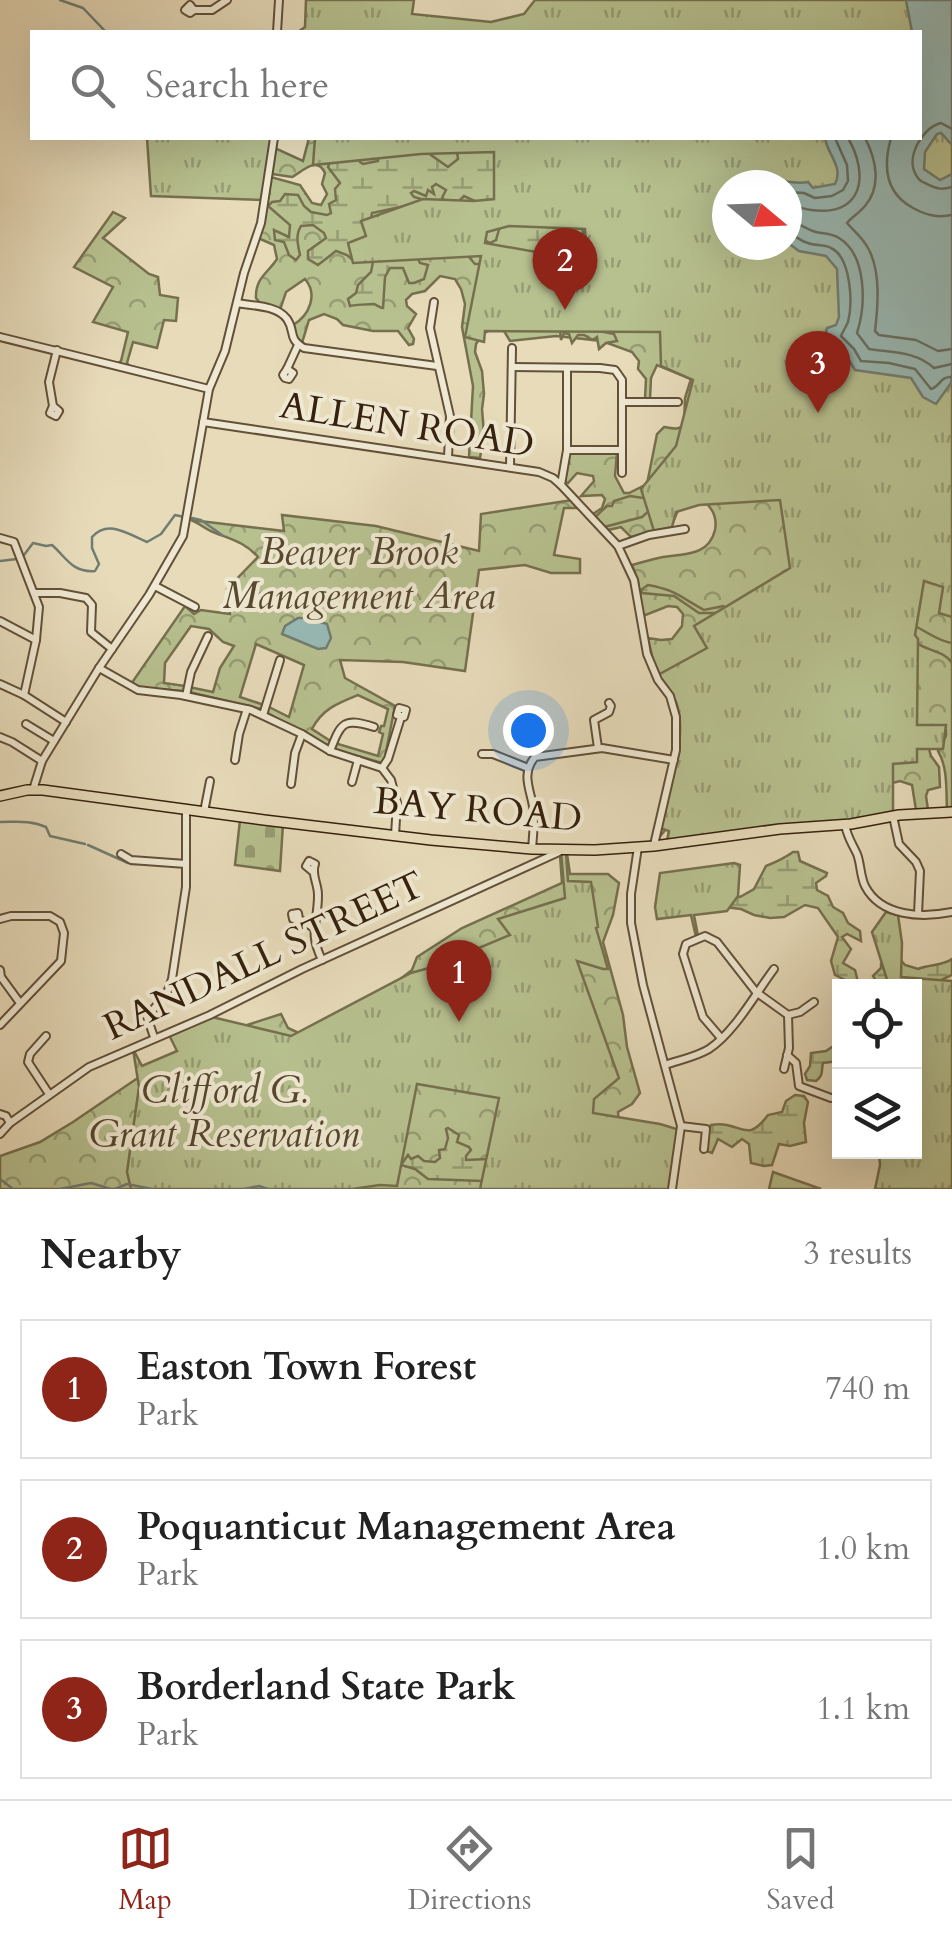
<!DOCTYPE html>
<style>
:root{--surface:#fff;--page:#f2f2f2;--text:#222;--muted:#767676;--line:#e0e0e0;--accent:#8f2418}
body{margin:0;font-family:Cardo,serif;background:var(--page);color:var(--text)}
.controls{position:absolute;right:30px;bottom:30px;display:grid;overflow:hidden;border-radius:0px;box-shadow:0 10px 40px #0002}
.controls button{width:90px;height:90px;display:grid;place-items:center;padding:0;border:0;border-bottom:2px solid var(--line);background:var(--surface);color:var(--text);font:50px sans-serif}
.compass{position:absolute;left:712px;top:170px;width:90px;height:90px;border-radius:50%;background:var(--surface);box-shadow:0 10px 40px #0002;rotate:109deg}
.you{position:absolute;left:528px;top:730px;width:35px;height:35px;margin:-25px;border:8px solid #fff;border-radius:50%;background:#1a73e8;box-shadow:0 0 0 15px #1a73e833}
.badge{display:grid;place-items:center;width:65px;height:65px;border-radius:50%;background:var(--accent);color:#fff;font-size:32px;font-weight:700}
.pin{position:absolute;translate:-50% -82px;filter:drop-shadow(0 2px 5px #0008)}
.pin::after{content:'';position:absolute;top:52px;width:35px;height:30px;background:inherit;clip-path:polygon(0 0,100% 0,50% 100%)}
.list{margin:0;padding:0;list-style:none}
h2{display:flex;justify-content:space-between;align-items:center;height:130px;margin:0;padding:0 40px;font-size:42px}
h2 small{font-size:32px;font-weight:400;color:var(--muted)}
.list li{display:grid;grid-template-columns:65px 1fr auto;gap:30px;align-items:center;box-sizing:border-box;height:140px;margin:0 20px 20px;padding:0 20px;border:2px solid var(--line);border-radius:0px}
.list b{display:block;font-size:38px;white-space:nowrap}
.list p{margin:0;font-size:32px;white-space:nowrap;color:var(--muted)}
.list em{font-size:32px;font-style:normal;color:var(--muted)}
.icon{flex:none;width:55px;height:55px;fill:none;stroke:currentColor;stroke-width:2;stroke-linecap:round;stroke-linejoin:round}
.map{position:relative;flex:none;width:952px;height:1189px;overflow:hidden}
.search{position:absolute;background:var(--surface);box-shadow:0 10px 40px #0002;left:30px;right:30px;top:30px;height:110px;display:flex;align-items:center;gap:25px;box-sizing:border-box;padding:0 35px;border-radius:0px;color:var(--muted);font-size:38px}
.sheet{height:610px;background:var(--surface)}
nav{display:flex;justify-content:space-around;align-items:center;box-sizing:border-box;height:140px;border-top:2px solid var(--line);background:var(--surface);font-size:28px;color:var(--muted)}
nav a{display:grid;justify-items:center;gap:5px}
nav .on{color:var(--accent)}
.map>svg:first-child{display:block}
</style>
<div class="map">
<svg width="952" height="1189" viewBox="0 0 952 1189">
<defs>
<pattern id="forest-crowns" width="20" height="18" patternUnits="userSpaceOnUse" patternTransform="scale(2.5)"><rect width="20" height="18" fill="#b7c08f"/><path d="M2 6a3 3 0 1 1 6 0M12 15a3 3 0 1 1 6 0" fill="none" stroke="#969c73"/></pattern>
<pattern id="wetland-marsh" width="20" height="14" patternUnits="userSpaceOnUse" patternTransform="scale(2.5)"><rect width="20" height="14" fill="#b7c08f"/><path d="M1 5h8M5 5V1M11 12h8M15 12V8" fill="none" stroke="#969c73"/></pattern>
<pattern id="cemetery-stones" width="16" height="16" patternUnits="userSpaceOnUse" patternTransform="scale(2.5)"><rect width="16" height="16" fill="#b7c08f"/><path d="M2 7V4a2 2 0 0 1 4 0v3zM10 15v-3a2 2 0 0 1 4 0v3z" fill="#969c73"/></pattern>
<pattern id="park-tufts" width="24" height="20" patternUnits="userSpaceOnUse" patternTransform="scale(2.5)"><rect width="24" height="20" fill="#b7c08f"/><path d="M3 7l-1-3M5 7V3M7 7l1-3M15 17l-1-3M17 17v-4M19 17l1-3" fill="none" stroke="#969c73"/></pattern>
</defs>
<rect width="100%" height="100%" fill="#e7dbba"/>
<filter id="stains"><feTurbulence type="fractalNoise" baseFrequency=".002" numOctaves="4"/><feColorMatrix values="0 0 0 0 .2 0 0 0 0 .09 0 0 0 0 .02 0 0 0 .5 -.17"/></filter>
<radialGradient id="worn" r=".72"><stop offset=".6" stop-color="#630" stop-opacity="0"/><stop offset="1" stop-color="#630" stop-opacity=".3"/></radialGradient>
<g fill="url(#forest-crowns)" stroke="#76704e" stroke-width="2.5">
<path d="M309 138H825L808 182 727 185V245H787L952 483V810H947C946 790 948 768 938 751L946 736V730L941 726 932 725 928 727 927 742 931 756 939 767 940 787 928 790 926 796 928 810H916L912 785 900 781 667 842 669 831 666 829 658 839 680 742 679 710 676 702 654 665 648 638 661 640 672 639 682 626 683 614 677 607 668 606 643 616 638 581 632 565C643 562 653 559 663 557 684 554 709 556 715 530 717 519 713 509 705 502L679 508 671 527 631 537 621 527 608 530 593 514 602 508 605 499 602 495 581 496 594 481 593 476 577 473 568 483 565 482 568 455 571 453 617 452 615 476 624 493H629L647 484 657 434 664 427C672 428 678 431 684 425L685 398 691 379 657 365 651 378 650 399H645L646 379 638 369 639 361 632 352 602 341 556 336 510 341 504 331 492 329 483 334 476 344 475 352 482 371 484 394 482 409 484 434 480 458 469 457 473 386 462 327 465 304 461 289 455 279 440 276 425 291 412 294 406 300 407 306 416 314 408 328 414 339 413 344 409 345 398 331H373L343 325 337 319 324 314 309 320 302 343C294 339 295 333 293 325 310 315 318 294 305 279L286 292 280 310 260 303 256 298C255 278 268 273 277 259L274 245 258 238 265 219 271 177 300 185 312 203 321 205 327 194 322 184 325 173C317 155 302 172 292 177L272 174 275 148 303 161Z"/>
<path d="M113 212 125 218 103 238 149 274 158 277 160 295 178 298 176 321 164 320 157 348 133 342 127 363 129 366 118 363 121 361 128 332 93 322 113 287 74 267Z"/>
<path d="M572 500 580 508H564L554 555 580 559V573H551L525 565 479 570 465 671 403 662 340 660 345 678 395 706 385 757 382 763 337 750 334 747 335 743 378 756 383 734 379 732 381 726H384L388 709 358 695C338 703 322 709 312 729L332 742 326 746 266 712 267 706 289 717 304 665 256 644 240 697 264 705 261 709 189 692V687L213 692 220 668 234 646 223 642 209 629 191 626 165 663 164 683 185 686 183 691 143 688 131 684 185 606 194 614 201 610 230 614 227 589 258 557C245 542 230 539 213 532 205 529 199 523 191 520L284 531 282 515 376 526 479 551 481 514Z"/>
<path d="M567 854 570 874H608L619 883 613 915 603 942 623 1015 627 1047 640 1093 632 1104 618 1112 619 1124 666 1189H0V1156L40 1142 73 1122 148 1071 235 1029 281 1014 288 1028 303 1035 394 984 412 970 417 957 462 928 562 883 560 855Z"/>
</g>
<g fill="url(#wetland-marsh)" stroke="#76704e" stroke-width="2.5" fill-rule="evenodd">
<path d="M493 138H670L724 173 727 245 676 331H599L614 334 617 341 606 343 599 349 597 337 593 340 584 335H578L572 343 569 334 564 333 561 340 560 330 487 264H475L468 256 428 255 418 259 420 263 428 265 424 279 414 283H409L403 268H390L385 277 383 308C380 308 377 305 374 304 372 304 353 305 350 306L348 299 356 293 358 285 371 272 373 262 354 261 347 255 336 251 318 265 308 259V251L326 238 324 233 313 225 301 226C295 235 298 245 300 255L296 260 289 255 284 242 275 240 274 230 289 237 290 225 268 206 272 202 280 201 285 194 298 195 304 206 311 212 327 215 331 213 329 204 336 200 335 189 340 183 328 167 331 158 359 157 360 162 363 164 378 161V151L428 153 448 167 458 159 457 152ZM436 184 446 190 442 198 447 202 459 201 464 196 475 201 500 226 496 240 490 243 477 236 370 224 372 213 428 201 414 197 411 193 414 191 426 196 428 190 434 194 432 187ZM567 221 582 227 583 233 588 232V257L579 254 569 258 551 242 559 234 578 242 577 239 567 232Z"/>
<path d="M630 496 650 499V510L642 517 604 527 595 517 607 506H612L614 501Z"/>
<path d="M648 585C676 590 680 597 704 610L723 606 727 608 721 613H699L674 596 642 593 641 590Z"/>
<path d="M915 626C929 633 938 641 952 643V663C944 650 925 651 914 641Z"/>
<path d="M793 852H798L800 861 827 873 826 876 816 883 817 890 828 896 833 907 843 913 848 923 860 931 861 941 847 934 842 937 851 949 843 963 855 970 859 986H849L847 981 835 975 831 961 838 937 818 908 805 905 784 917 770 918 754 915 741 909 724 907 732 895 740 897 754 889 766 866C776 862 785 858 793 852Z"/>
<path d="M899 958 905 965 918 969C929 964 943 966 952 959V975L943 979 938 984 879 986 873 976 881 968V964Z"/>
<path d="M835 1045 839 1061 823 1063C821 1071 824 1075 816 1081L807 1080 805 1074 810 1066 811 1053 826 1051Z"/>
<path d="M795 1095 804 1096 808 1102 804 1123 806 1142 790 1146 779 1144 772 1165 764 1166 751 1163 749 1144 742 1139 732 1147 718 1139 712 1153 706 1151 708 1130 711 1125C743 1120 745 1146 768 1115L782 1112 786 1101Z"/>
<path d="M448 1128 459 1135 457 1142 469 1147 471 1150 466 1156V1160L488 1159 482 1181 428 1179 415 1169 401 1165 408 1155 411 1159 418 1156 424 1161 435 1162 440 1158 439 1150 445 1149 448 1138 446 1129Z"/>
</g>
<path fill="url(#cemetery-stones)" stroke="#76704e" stroke-width="2.5" d="M240 820 283 824 280 871 235 865Z"/>
<g fill="url(#park-tufts)" stroke="#76704e" stroke-width="2.5" fill-rule="evenodd">
<path d="M306 0H414L412 14 491 22 524 14 535 0H952V617L939 613 943 587 924 581 915 635 918 639 917 725H946L943 749H917V762L893 764V814L849 822 667 842 669 831 660 828C668 793 689 737 676 702 672 693 664 684 658 675L707 648 694 626 790 568 780 500 699 505 676 512 672 527 654 531 641 489 676 446 693 380 661 366 660 332 485 331 484 342 465 337 481 256 353 263 348 243 366 236 361 221 423 199 474 201 494 199V152L421 154 313 165 315 138H920V32H298L305 27ZM727 185H787V245H727ZM509 226 585 229 587 261 485 243 487 232Z"/>
<path d="M147 138H271L263 200 151 196Z"/>
<path d="M561 852H566L568 881 591 882 598 927 596 928 608 969H603L577 961 619 1078 594 1099 593 1113 660 1124 680 1130 669 1189H480L499 1098 417 1084 397 1186 380 1185 352 1189H131L127 1172 139 1087 133 1049 142 1066 177 1051 169 1035 212 1017 291 1036 411 973 436 966 510 935 498 919 565 898Z"/>
<path d="M734 863 740 865 738 896 727 911 694 915 698 936 696 937 691 915 657 919 655 907 660 873Z"/>
<path d="M886 912 898 915 902 943 901 977 952 981V1189H875L880 1165 879 1152H914V986H889L872 932Z"/>
<path d="M773 1172 821 1189H769Z"/>
</g>
<g fill="#98bab6" stroke="#707d72" stroke-width="2.5">
<path d="M906 0H952V145L941 133 937 134 925 152 924 169 940 180 952 174V374L951 383 936 404 923 397 911 378 855 370 846 355 832 343 826 331 827 328 836 325 839 317 837 269 826 256 799 251 787 242V185H750C766 173 789 186 808 182L813 188 835 184C844 167 827 154 825 138H920V32H912Z"/>
<path d="M298 618H308L327 624 331 638 326 648 318 649 282 634 285 626Z"/>
</g>
<g fill="none" stroke-linecap="round" stroke-linejoin="round">
<g stroke="#666e62" stroke-width="2.5">
<path d="M952 129 941 123C923 127 905 157 916 175 919 181 923 182 929 185 938 189 942 190 952 187"/>
<path d="M865 138C876 159 882 186 865 206 859 213 852 217 847 223 854 231 863 238 868 248 881 271 878 306 875 331L879 335 916 340 938 351 952 349"/>
<path d="M891 138C883 166 885 193 913 208 926 215 937 218 952 215"/>
<path d="M787 192 804 193 815 198 832 196 843 190 848 181 847 165 835 138"/>
<path d="M787 205C796 206 803 209 811 210 864 217 869 174 848 138"/>
<path d="M787 221C799 222 805 229 816 232 824 234 831 233 839 238 867 255 866 305 857 333L869 349C893 353 915 351 934 368L952 364"/>
<path d="M787 234C797 235 799 241 808 243 815 246 824 244 831 248 851 257 853 303 848 322 846 327 843 331 841 336L854 349 861 361 889 363 915 369 931 389C940 387 940 376 952 377"/>
</g>
<g stroke="#707d72" stroke-width="2.5">
<path d="M60 0 83 8 106 32"/>
<path d="M192 518 201 520 222 535"/>
<path d="M24 555 33 543 46 546 52 545C66 557 72 573 95 571L99 564 92 548V537C108 519 128 534 147 542L161 534 175 515 184 517"/>
<path d="M0 561 17 559"/>
<path d="M0 822C17 822 31 820 46 827L50 836 85 844"/>
<path d="M88 845 128 863"/>
<path d="M131 864H153"/>
<path d="M0 1179 13 1189"/>
<path d="M60 1189 91 1183 111 1189"/>
<path d="M115 1189 127 1184 152 1189"/>
<path d="M244 1189 259 1186 268 1189"/>
</g>
<defs>
<g id="minor">
<path d="M194 10 190 13 185 10 190 5 194 10H212L227 0"/>
<path d="M277 32 279 0"/>
<path d="M434 302 430 328 450 416 448 457"/>
<path d="M237 303C252 306 277 305 287 319 296 332 287 338 304 348L437 366"/>
<path d="M0 337 209 389"/>
<path d="M512 367 600 368 615 370 622 380V473"/>
<path d="M287 369 293 373 289 379 285 378 283 375Z"/>
<path d="M287 369 298 345"/>
<path d="M622 402H678"/>
<path d="M53 406 50 413 56 416 59 411 53 406 49 382 57 350"/>
<path d="M203 422 539 472 553 478 561 485 618 546 634 580 647 654 658 680 670 696 676 717V750L654 845"/>
<path d="M567 450H620"/>
<path d="M510 467 512 348"/>
<path d="M561 485 567 450V368"/>
<path d="M0 538 14 542 39 607 36 640 24 695"/>
<path d="M618 546 649 535 685 529"/>
<path d="M155 586 195 607"/>
<path d="M35 593H60L86 598 92 605 91 632 112 649"/>
<path d="M0 621 36 640"/>
<path d="M99 668 138 690 181 695 251 710 302 734 330 751 382 768 391 780 397 803 395 835"/>
<path d="M0 684 24 695 66 722"/>
<path d="M186 696 191 672 208 636"/>
<path d="M399 708 406 710 404 717 397 715Z"/>
<path d="M263 715 280 660"/>
<path d="M26 724 54 741"/>
<path d="M0 737 12 742 42 761"/>
<path d="M598 748 594 720 609 712 611 706 609 703"/>
<path d="M330 751C341 723 343 717 374 727"/>
<path d="M482 754H493L528 768"/>
<path d="M235 760 239 734 247 709"/>
<path d="M382 768 388 759 401 717"/>
<path d="M352 782 358 760"/>
<path d="M291 784 295 753 302 734"/>
<path d="M33 790 42 761 99 668 149 595 183 536 209 389 225 351 244 273 261 223 274 138"/>
<path d="M204 812 210 781"/>
<path d="M893 816 899 844 916 862 920 871 918 914"/>
<path d="M845 824C847 837 852 843 857 854 861 864 860 876 865 886 881 917 922 918 952 912"/>
<path d="M638 847 631 894V923L643 985 681 1126 672 1189"/>
<path d="M532 849C533 837 534 826 534 814 533 793 519 776 535 757L602 748 674 760"/>
<path d="M121 854 131 860 186 864"/>
<path d="M312 871 306 866 309 861 315 864C311 875 318 883 318 895 318 924 308 931 322 960"/>
<path d="M0 919 11 916H50L60 922 64 933 61 961 0 1025"/>
<path d="M299 919H293L292 914 298 913 299 919 314 928"/>
<path d="M0 970 1 977 20 1003"/>
<path d="M46 1036 30 1054 28 1062 49 1094"/>
<path d="M154 1037 147 1017 167 993 172 979 186 887V809"/>
<path d="M721 1038 703 1017 683 954 686 944 705 936 717 942 756 992 788 1015 800 1012 814 1002"/>
<path d="M787 1055 796 1063 799 1086 831 1098"/>
<path d="M665 1065C679 1060 696 1057 709 1049 734 1033 756 993 774 969"/>
<path d="M784 1069 789 1048 788 1015"/>
<path d="M0 1114 6 1116 10 1123"/>
<path d="M681 1126 706 1129 704 1149"/>
<path d="M0 1134 10 1123 89 1067 210 1015 302 969 559 852"/>
</g>
<path id="major" d="M0 796 27 790H43L264 820 431 840 532 849 595 850 654 846 780 829 851 824 899 815 952 812"/>
</defs>
<use href="#minor" stroke="#625038" stroke-width="10"/>
<use href="#major" stroke="#35210d" stroke-width="12"/>
<use href="#minor" stroke="#efe8d2" stroke-width="6"/>
<use href="#major" stroke="#e7dbba" stroke-width="9"/>
</g>
<g text-anchor="middle" dominant-baseline="central" stroke-width="8" stroke-linejoin="round" paint-order="stroke">
<g font-size="38" fill="#35210d" stroke="#efe8d2">
<text transform="translate(407 425) rotate(9)">ALLEN ROAD</text>
<text transform="translate(478 810) rotate(5)">BAY ROAD</text>
<text transform="translate(264 956) rotate(-25)">RANDALL STREET</text>
</g>
<g font-size="38" font-style="italic" fill="#56492e" stroke="#efe8d2">
<text x="359" y="552">Beaver Brook<tspan x="359" dy="44">Management Area</tspan></text>
<text x="224" y="1090">Clifford G.<tspan x="224" dy="44">Grant Reservation</tspan></text>
</g>
</g>
<rect width="100%" height="100%" filter="url(#stains)"/>
<rect width="100%" height="100%" fill="url(#worn)"/>
</svg>
<div class="controls">
<button><svg class="icon" aria-label="locate" viewBox="0 0 24 24"><circle cx="12" cy="12" r="6"/><path d="M12 2v4M12 18v4M2 12h4M18 12h4"/></svg></button>
<button><svg class="icon" aria-label="layers" viewBox="0 0 24 24"><path d="M12 4l9 5-9 5-9-5zM3 14l9 5 9-5"/></svg></button>
</div>
<svg class="compass" viewBox="-18 -18 36 36"><path d="M0-13l5 13h-10z" fill="#e53935"/><path d="M0 13l5-13h-10z" fill="#767676"/></svg>
<div class="you"></div>
<div class="pin badge" style="left:459px;top:1022px">1</div>
<div class="pin badge" style="left:565px;top:310px">2</div>
<div class="pin badge" style="left:818px;top:413px">3</div>
<div class="search"><svg class="icon" aria-label="search" viewBox="0 0 24 24"><circle cx="10" cy="10" r="6"/><path d="M15 15l6 6"/></svg>Search here</div>
</div>
<section class="sheet">
<h2>Nearby<small>3 results</small></h2>
<ul class="list">
<li><span class="badge">1</span><div><b>Easton Town Forest</b><p>Park</p></div><em>740 m</em></li>
<li><span class="badge">2</span><div><b>Poquanticut Management Area</b><p>Park</p></div><em>1.0 km</em></li>
<li><span class="badge">3</span><div><b>Borderland State Park</b><p>Park</p></div><em>1.1 km</em></li>
</ul>
</section>
<nav>
<a class="on"><svg class="icon" aria-label="map" viewBox="0 0 24 24"><path d="M3 6l6-2 6 2 6-2v14l-6 2-6-2-6 2zM9 4v14M15 6v14"/></svg>Map</a>
<a><svg class="icon" aria-label="directions" viewBox="0 0 24 24"><path d="M12 3l9 9-9 9-9-9zM9 14v-3h6M13 9l2 2-2 2"/></svg>Directions</a>
<a><svg class="icon" aria-label="saved" viewBox="0 0 24 24"><path d="M7 4h10v16l-5-4-5 4z"/></svg>Saved</a>
</nav>
